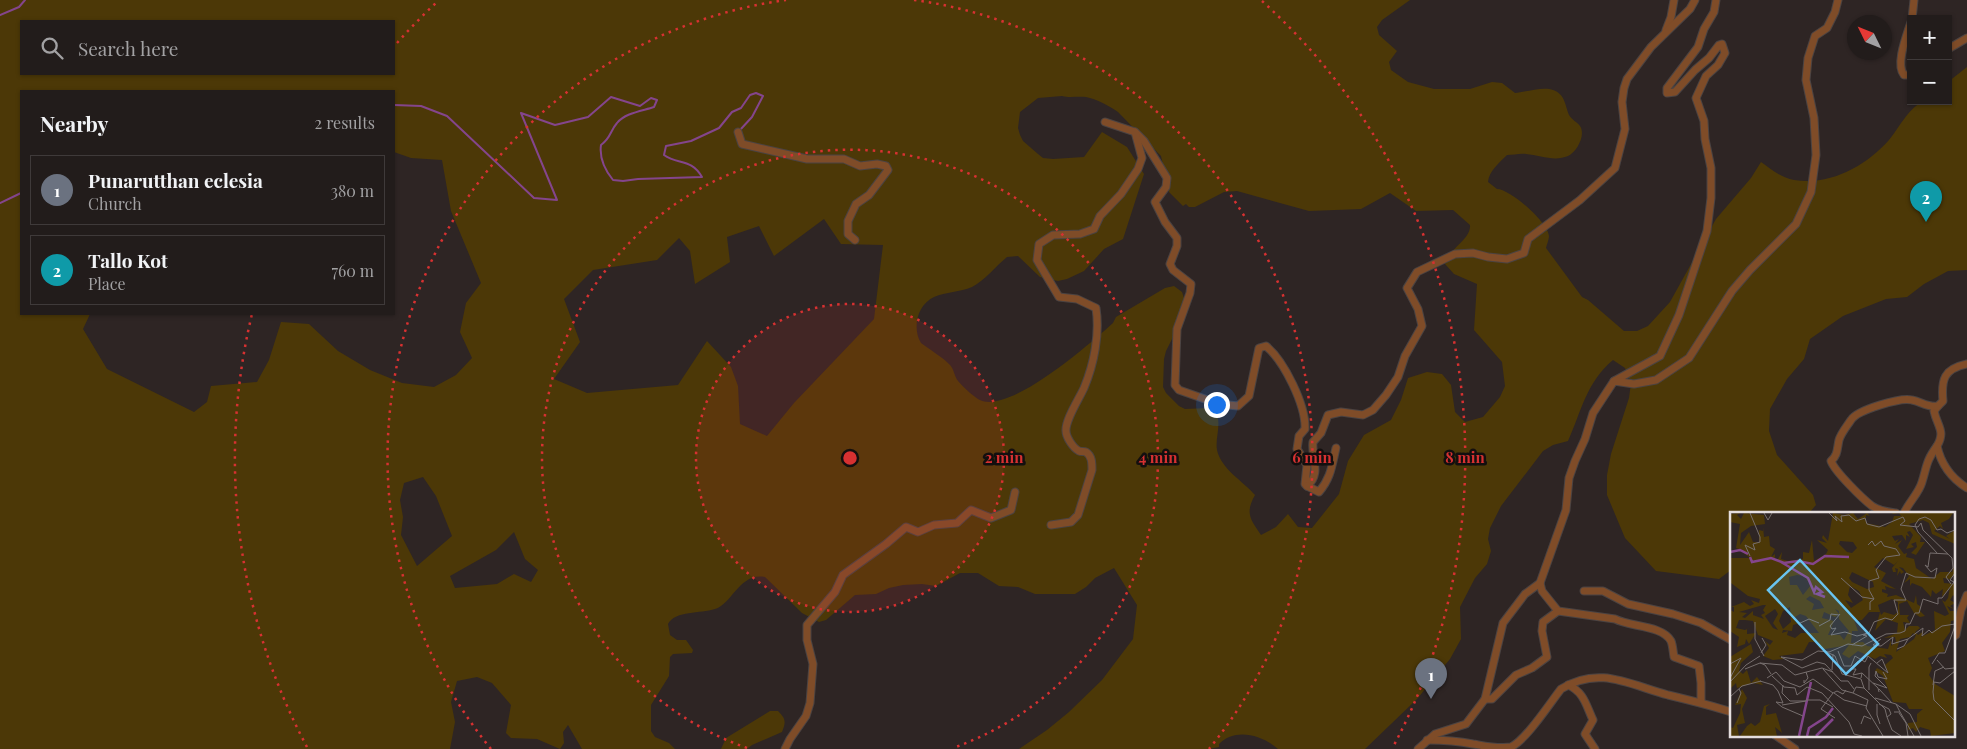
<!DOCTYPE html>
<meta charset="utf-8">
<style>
:root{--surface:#221c1b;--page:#2a2524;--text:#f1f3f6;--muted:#a2a1a3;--line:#3f3a3a;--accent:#d93025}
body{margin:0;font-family:"Playfair Display",serif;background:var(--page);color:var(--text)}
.controls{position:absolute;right:15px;top:15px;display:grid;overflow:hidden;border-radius:0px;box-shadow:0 1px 4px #0004}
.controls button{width:45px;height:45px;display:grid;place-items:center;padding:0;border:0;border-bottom:1px solid var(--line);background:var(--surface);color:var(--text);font:25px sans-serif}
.compass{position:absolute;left:1847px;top:15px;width:45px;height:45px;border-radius:50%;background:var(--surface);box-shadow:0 1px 4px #0004;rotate:313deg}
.you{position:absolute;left:1216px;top:404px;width:18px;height:18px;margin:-12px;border:4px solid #fff;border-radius:50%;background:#1a73e8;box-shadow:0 0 0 8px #1a73e833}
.badge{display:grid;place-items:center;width:32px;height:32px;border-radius:50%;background:var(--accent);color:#fff;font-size:16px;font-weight:700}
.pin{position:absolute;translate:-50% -41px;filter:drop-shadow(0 1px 2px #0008)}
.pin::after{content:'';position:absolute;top:26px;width:18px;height:15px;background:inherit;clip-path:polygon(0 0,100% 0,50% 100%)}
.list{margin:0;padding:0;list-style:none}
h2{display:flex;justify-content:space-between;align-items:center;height:65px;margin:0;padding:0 20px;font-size:21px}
h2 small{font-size:16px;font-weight:400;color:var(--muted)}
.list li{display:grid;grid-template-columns:32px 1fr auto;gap:15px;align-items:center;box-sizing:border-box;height:70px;margin:0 10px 10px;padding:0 10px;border:1px solid var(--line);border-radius:0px}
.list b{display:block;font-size:19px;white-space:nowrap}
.list p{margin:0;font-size:16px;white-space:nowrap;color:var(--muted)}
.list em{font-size:16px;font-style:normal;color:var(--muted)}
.icon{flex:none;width:28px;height:28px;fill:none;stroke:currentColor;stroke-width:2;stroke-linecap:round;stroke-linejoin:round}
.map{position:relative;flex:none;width:1967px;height:749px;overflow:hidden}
.search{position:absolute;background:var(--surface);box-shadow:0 1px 4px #0004;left:20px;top:20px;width:375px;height:55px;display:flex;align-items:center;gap:12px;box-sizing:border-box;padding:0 18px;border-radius:0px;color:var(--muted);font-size:19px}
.panel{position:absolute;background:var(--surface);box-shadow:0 1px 4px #0004;left:20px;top:90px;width:375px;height:225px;border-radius:0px}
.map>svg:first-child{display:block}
</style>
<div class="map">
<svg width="1967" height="749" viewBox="0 0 1967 749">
<rect width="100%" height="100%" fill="#2e2524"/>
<g fill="#4c3807" fill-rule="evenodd">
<path d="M0 0H1410L1382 20 1377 27 1379 35 1397 51 1389 62 1391 70 1408 82 1434 89H1470L1492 82 1502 83 1515 93C1525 92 1544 86 1553 90 1565 94 1565 105 1569 115 1572 120 1577 122 1580 126 1586 135 1577 152 1568 156 1554 162 1540 155 1526 154 1520 153 1513 155 1507 155 1499 163 1489 171 1488 182L1497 189C1510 189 1548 222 1549 236 1549 239 1547 244 1546 248L1582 297 1588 300 1624 331H1637L1648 326 1670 302 1716 219 1751 178 1761 162C1771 169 1781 178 1794 180 1830 186 1866 166 1889 140 1899 128 1908 109 1922 102 1928 99 1941 101 1948 101V82L1967 67V270L1948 271 1924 284 1907 297 1886 299 1843 316 1810 339 1804 359 1787 379 1770 409 1769 431 1777 455 1813 495 1816 505 1809 513H1731V570L1719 579 1656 571 1625 538 1607 495V475L1611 454 1629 398 1631 383 1625 368 1613 360C1586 383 1582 410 1568 441L1553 445 1543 451 1501 506 1490 528 1488 539 1491 551 1487 564 1475 578 1460 607 1461 639 1450 659 1417 699 1365 749H1278C1263 735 1235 727 1219 744V747L1209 749H1019L1047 730 1069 712 1102 680 1133 639 1137 605 1114 568 1095 578 1086 587 1075 594H1035L1018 587 999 586 978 573H960L936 586 922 584 903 585 889 588 876 594 855 595 826 620 819 622 802 613 765 577C740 572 732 604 715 609 700 614 676 610 668 624L670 635 677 640H686L693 650 692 653 673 654 670 657 669 676 651 705V731L655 737 669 743 675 749H582L568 725 563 732 564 743 560 749 537 739 511 738 506 733 511 705 492 683 477 677 457 681 451 702 455 722 450 749H0ZM21 21H394V74H21ZM21 91H394V152L411 158 442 160 451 211 481 283 466 303 460 332 472 358 456 375 434 387 402 383 370 370 338 351 309 324 281 322 269 360 257 382 211 386 207 402 194 412 107 369 83 329 90 314H21ZM1062 96C1070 98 1077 96 1086 97 1096 99 1110 106 1118 112L1161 156 1169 192 1183 206 1186 204 1189 207H1195L1224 192 1237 191 1309 211 1361 209 1390 193 1416 211 1453 210 1470 225C1471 240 1449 248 1445 264L1454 274 1477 284 1474 330 1502 362 1505 386 1500 397 1483 417 1465 422 1455 412 1451 385 1442 374 1427 372 1408 378 1401 400 1391 420 1364 435 1348 461 1339 494 1312 528 1298 527 1288 514 1276 527 1261 535C1250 519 1245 513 1255 495 1243 481 1221 469 1217 450 1215 439 1221 426 1217 415L1213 414 1209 408 1185 409 1179 406 1166 393 1163 387 1164 359 1166 351 1177 329 1186 304 1182 292 1174 286 1165 288 1116 317 1113 323C1092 342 1006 418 978 399 972 395 963 387 958 381 954 376 954 368 949 364 941 356 930 350 921 343 912 328 917 305 934 297 946 292 960 292 972 287 983 282 997 265 1007 257L1018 256 1040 277 1058 281 1067 279 1084 271 1104 249 1123 239 1144 174 1127 147 1102 132 1084 157 1053 159 1043 158 1038 154 1023 141 1020 135 1018 128 1020 112 1038 98ZM824 219 841 244 883 245 874 319 794 403 767 436 740 424 738 386 731 367 707 341 678 385 587 393 554 379 580 342 564 299 593 270 657 260 679 238 690 251 695 284 730 262 727 237 759 226 774 256ZM423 477 436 496 452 536 417 566 401 535 403 517 400 500 404 483ZM514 532 525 559 538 570 531 582 514 574 497 584 455 588 450 576 496 550Z"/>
<path d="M770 711H778C786 719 786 722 782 732L752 745 747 749H721L726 738Z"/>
</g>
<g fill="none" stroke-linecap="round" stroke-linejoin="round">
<g stroke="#84458c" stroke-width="2">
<path d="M0 15 19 7 25 0"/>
<path d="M394 105 421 106 447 116 534 198 557 200 521 113 555 125 588 117 611 97 640 106 651 98 657 100 654 107C642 111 625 113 617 123 610 131 611 138 601 145 599 159 605 170 613 180L623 181 638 179 702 177C691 158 678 165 664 155L666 146 691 141 719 128 732 112 741 108 750 95 756 93 763 96 752 117 740 130"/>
<path d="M0 203 21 193"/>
</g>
<defs>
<g id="street">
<path d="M1912 19 1914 0"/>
<path d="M1911 22C1907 35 1895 64 1904 75H1911"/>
<path d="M1666 30 1671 17 1674 0"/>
<path d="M1948 49 1967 38"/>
<path d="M738 132 742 144 807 159H844L860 166 877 164 886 166 888 170 869 195 856 204 848 221V234L855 240"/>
<path d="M1135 132 1144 141 1167 178 1166 187 1155 202 1165 222 1177 238V246L1170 264 1173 270 1191 284 1190 293 1177 329 1175 385 1179 390 1219 404 1238 406 1249 396 1259 348 1266 346C1284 361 1306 405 1305 429L1299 436 1297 449 1307 465 1305 484 1307 486C1322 474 1311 457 1313 442L1321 433 1328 415 1341 412 1363 415 1373 410 1386 395 1398 377 1405 356 1422 326 1418 309 1407 288 1417 272 1455 254 1473 253 1488 257 1507 259 1524 253 1528 239 1580 200 1615 168 1625 129 1622 102 1624 88 1627 79 1651 47 1690 9 1695 0"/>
<path d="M1614 381 1660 356 1679 315 1707 231 1711 198V168L1705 139 1704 121 1696 98 1706 76 1718 65 1725 53 1722 44 1719 45 1709 58 1695 70 1675 92 1667 93V88L1698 47 1704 29 1714 12 1716 0"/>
<path d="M1938 406 1934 411C1937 426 1946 431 1937 446 1941 464 1951 478 1967 488"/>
<path d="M1307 486 1319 492C1331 478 1332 465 1336 448"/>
<path d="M1896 513C1888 512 1879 511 1872 506 1863 499 1835 472 1831 461 1838 455 1837 449 1839 440 1841 433 1847 426 1851 420 1857 410 1901 397 1912 400 1922 402 1928 408 1938 406L1943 401C1941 379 1944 369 1967 364"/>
<path d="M1904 513C1909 502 1919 493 1922 482 1927 466 1926 461 1937 446"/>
<path d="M1051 525 1071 522 1078 515 1092 470C1092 463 1092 456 1086 452 1084 451 1081 452 1079 451 1073 448 1066 437 1066 431 1065 420 1079 399 1084 388 1094 364 1100 334 1096 308L1077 299 1059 297 1037 260 1039 244 1053 235 1080 234 1094 229 1100 216 1121 194 1138 169 1142 158 1135 132 1105 122"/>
<path d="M1540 583 1542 591 1558 611 1615 619C1630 627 1662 625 1671 641 1673 646 1673 652 1674 657L1699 666 1701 683V702"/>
<path d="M1584 591H1603L1628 604 1673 614 1701 623 1731 640"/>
<path d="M1953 637 1956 635 1961 610 1967 595"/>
<path d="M1568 685C1584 692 1586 705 1593 720L1585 734 1595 749"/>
<path d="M1485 699H1492L1516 675 1532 668 1547 657 1542 631 1543 622 1558 611"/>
<path d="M1775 735 1795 749"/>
<path d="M1427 740C1442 740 1458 741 1473 744 1485 746 1498 749 1511 747 1526 740 1550 703 1561 689 1599 665 1630 685 1668 695 1689 700 1710 705 1731 712"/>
<path d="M785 749 790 739 806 716 810 703 813 664 807 640V625L835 592 843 575 886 544 906 527 918 532 934 525 957 523 971 510 991 518 1011 510 1015 492"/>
<path d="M1418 749 1435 734 1466 724 1485 699 1503 623 1525 594 1540 583 1566 510 1569 478 1575 461 1585 439 1593 413 1614 381 1634 384 1656 380 1689 358 1732 291 1750 270 1796 224 1811 192 1816 155 1814 118 1806 80 1808 58 1815 36 1827 28 1835 12 1838 0"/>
</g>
</defs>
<use href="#street" stroke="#4b4342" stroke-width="9"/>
<use href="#street" stroke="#7f4c28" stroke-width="7"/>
</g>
<circle cx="850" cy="458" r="154" fill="#d73131" fill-opacity=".12"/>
<g fill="none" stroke="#d73131" stroke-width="2.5" stroke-dasharray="2.5 5">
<circle cx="850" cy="458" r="154"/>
<path d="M747 748A308 308 0 1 1 953 748"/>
<path d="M491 749A462 462 0 0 1 786 0M914 0A462 462 0 0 1 1209 749"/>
<path d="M307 747A615 615 0 0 1 252 314M397 43A615 615 0 0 1 438 1M1262 1A615 615 0 0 1 1393 747"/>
</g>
<g transform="translate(1730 512)">
<rect width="225" height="225" fill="#2e2524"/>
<path d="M10 1 7 3 11 7 14 1 34 3 35 12 21 14 11 21 10 33 19 20 23 30H29V18L33 19V15L34 25 39 24 40 34 45 37 41 45 45 42V47H48L52 40 51 47 58 49 73 47V40L79 41 82 28 84 49 96 42 98 38 87 28 97 31 92 26 93 23 98 29 103 1 114 3 123 1 128 7 137 1 140 4 136 3V11L155 15 162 10 164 4H171L169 1 162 2 163 1H223L219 7 211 11 213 17 210 14 204 19 220 27 216 24 225 18V32L202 22 199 11 193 8 179 12 191 25 190 30H195L186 43 181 41 187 35 186 30 181 32 184 35 176 37 183 23 180 19 177 20 180 25 176 23V29L172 23 162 24 165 29 169 27 165 32 172 28 168 34 174 42 177 41 176 45 184 47 186 56 202 67 210 60H222L225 53V61L220 67 213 66 214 71 225 72V85L223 83 220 88 225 91 220 94 224 97 217 94 220 99H225V108L221 109 220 120 212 131 215 139 198 146 202 156 199 163 205 172 225 184V221L201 224 200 218 190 215 186 220 183 216 178 218V211L187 210V202L193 197H179L176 191 163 190 153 164 145 159 147 156 159 162 155 153 163 146 161 143 154 142 157 146 150 144 145 147 128 139 119 146 112 142 119 133 95 137 89 136 87 130H79L73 141 49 144 54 147 43 148 33 144 39 136 35 129 40 133 43 129 28 123 23 109 15 108H9L6 116 15 118 22 115 17 117V122L26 121 19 132 16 127 15 132 7 135 9 125 0 119V98L4 100V95H1L14 90 20 94 24 92 21 88 29 91 30 87 18 84 1 71 0 46H20L10 38 0 40 9 37 6 36 10 12 0 10V2ZM110 29 123 30 127 36 122 41 117 40 109 32ZM153 46 164 53 168 49 162 56 163 60H166L165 56 168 57 167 64 170 59 171 62 174 60 169 55 173 56 179 64 174 71 180 67V74L182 71 192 75 201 85 202 78 206 82 213 77 212 85 220 75 218 86 215 90 212 88 219 102 215 104 204 99 205 118 191 125 194 119 188 123 185 120 190 116 188 114H179L175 118 173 110 180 111 177 106 179 103H170L169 92 177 89 184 101 190 105 195 104 189 98 191 95 187 92 186 83 184 91 166 83 157 85 158 82 152 80V77L156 78 155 74 160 76 166 77 151 69 156 61 144 55ZM122 60 143 70 144 75 137 77 122 70 119 66ZM67 63 74 64 81 73 73 83 67 73H60L59 65ZM120 74 129 79 133 88 121 96 115 88 123 91 118 83ZM80 84 90 89 94 96 82 98 84 92 76 87ZM162 87 168 90V100L164 103 154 100 151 103 148 93ZM33 93H36L33 98 35 101 31 103 34 107 23 103V99L15 106 12 105 17 101 9 100ZM60 95 61 110 53 117 49 109 53 99ZM45 97 48 102 43 111 48 118 43 116 35 104ZM105 97 109 99V107L119 119 114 128 110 123H98L104 109 92 106 94 100 105 105 109 102ZM139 100H150L145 119 156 107 168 111 167 121 154 126 165 125 166 130 161 134V128L158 137 137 134 133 130 121 131 122 119H128L124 108H132ZM70 102 76 104 89 121H71L65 126 57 123 58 119 52 121 53 118 62 119 63 113 70 111 65 110V105ZM183 121 186 123 184 127 166 140 170 127 180 125ZM21 132 23 140 11 151 9 159 13 162 17 158 21 171 27 165 33 173 23 171 7 176 6 171 0 177V145ZM12 177 17 186 12 197 15 211 7 213 9 224H0V215L3 216 10 201 11 192 5 193ZM40 192 36 195V203L46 201 52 221 45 215 47 224H10L17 214 21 211 25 214 30 210 34 194Z" fill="#4c3807" fill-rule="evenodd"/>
<path fill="none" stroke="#84458c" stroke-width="2.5" d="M0 40 10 38 18 42M20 45 22 50 41 46 54 51 68 49 83 52 95 44 119 45M51 50 78 66 84 80 86 75 92 80 87 82 95 85M69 224 81 170M77 224 79 216 96 205 103 196M86 224 103 207"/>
<path fill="none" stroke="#776f6e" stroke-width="1" d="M34 1 38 8 42 1M99 1 107 9 105 4 112 10 111 4 119 3 126 9 135 6 137 12 149 15 173 5 175 9 170 13 188 15 191 11 193 18 222 46 223 56 216 65 221 72M138 33 142 29 145 34 151 29 154 34 166 37 170 43 156 45 146 58 149 66 139 69V78L144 87 140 90V98M207 41 188 20 185 13 189 7 195 5 201 8 207 18 211 17 217 21 225 18M20 44 15 33 25 38 23 32 30 30V25L20 1M111 66 132 85 144 87M110 102 100 114 102 117 106 116 101 123 115 120 127 124 138 121M25 110V127L34 144M68 112 79 107 89 111M89 114 100 108 101 102 109 103M151 127 143 133 151 134 163 125 162 132 178 127 174 134 167 137M178 127 193 116 192 124 199 118 202 121 212 114 225 112M122 133 137 124 133 123 139 121 144 110 155 106 162 108 168 102 164 88H176L171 77 176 61 185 65 205 66 207 56 201 60 195 53 198 55 200 41 218 42M95 139 105 144 112 162 131 167 134 176 155 197 157 205M108 139 114 154H121L125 144 135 150 138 144 158 161 152 147 147 151M31 141 36 133 32 126M207 148 215 157 224 156M128 149 120 157H126L123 163 132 161 131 166M0 152 11 146 0 166M202 152 209 141H215L225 114M15 157 30 151M93 157 112 178 123 181M102 158 103 142M225 159 210 171 204 170 203 180 204 188 225 209M132 161 148 176 149 180M41 162 35 153 30 151 52 153 65 163 92 156 103 160M42 164 54 175 65 176 67 183 77 175 92 181 119 210 124 222 132 224M37 166 46 160 54 169 70 175 83 167 103 181M74 168V171L78 166 76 160M30 169 43 173 48 179 53 191 46 190 52 195 73 204M0 170 16 153 30 144M143 171 157 176 145 164 146 159 148 165 157 167 153 160M203 173 205 159 214 155M134 176 126 175 123 181 138 188 136 196 153 224M124 177 118 169H111L95 152 87 150 72 156 51 145 72 148 88 139 99 140 118 132 132 134 156 122 170 121 175 119 176 112H180L185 101H189L193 87 208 92V86H212L224 70 220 68 225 61M149 177 162 191M139 178V155L141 151M104 181 114 188 137 194M0 185 12 174 31 169M145 186 166 192 170 200H164M76 188H90L103 195M7 191 11 181 9 177M147 192V203L150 212M149 192 159 197 161 202 157 205M166 192 180 202 191 224M52 193 76 189H60L52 181 53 173M170 200 184 224M169 201 176 211 178 224M157 205 162 218 171 224M105 206 91 197 103 181 107 179 113 182 116 178M131 212 134 204 141 207"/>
<path fill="#69c4f1" fill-opacity="0.15" stroke="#69c4f1" stroke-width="2.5" d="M70 48 148 132 116 162 38 78Z"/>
<rect width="225" height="225" fill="none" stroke="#e5dede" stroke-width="2.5"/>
</g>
<circle cx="850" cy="458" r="8" fill="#d73131" stroke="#130f0f" stroke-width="2.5"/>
<g font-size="15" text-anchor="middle" font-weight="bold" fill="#d73131" stroke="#130f0f" stroke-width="5" stroke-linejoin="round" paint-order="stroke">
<text x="1004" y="463">2 min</text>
<text x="1158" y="463">4 min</text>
<text x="1312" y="463">6 min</text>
<text x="1465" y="463">8 min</text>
</g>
</svg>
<div class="controls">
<button>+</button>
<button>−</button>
</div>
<svg class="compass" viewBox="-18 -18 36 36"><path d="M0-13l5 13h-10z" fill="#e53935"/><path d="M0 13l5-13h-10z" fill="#a2a1a3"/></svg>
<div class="you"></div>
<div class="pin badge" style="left:1431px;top:699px;background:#6b7280">1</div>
<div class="pin badge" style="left:1926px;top:222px;background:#0f9aa8">2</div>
<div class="search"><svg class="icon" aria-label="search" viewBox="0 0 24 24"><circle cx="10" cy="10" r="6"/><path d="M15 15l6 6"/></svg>Search here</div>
<section class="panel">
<h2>Nearby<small>2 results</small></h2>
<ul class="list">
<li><span class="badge" style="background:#6b7280">1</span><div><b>Punarutthan eclesia</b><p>Church</p></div><em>380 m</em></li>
<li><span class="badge" style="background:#0f9aa8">2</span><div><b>Tallo Kot</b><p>Place</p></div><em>760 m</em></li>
</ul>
</section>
</div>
